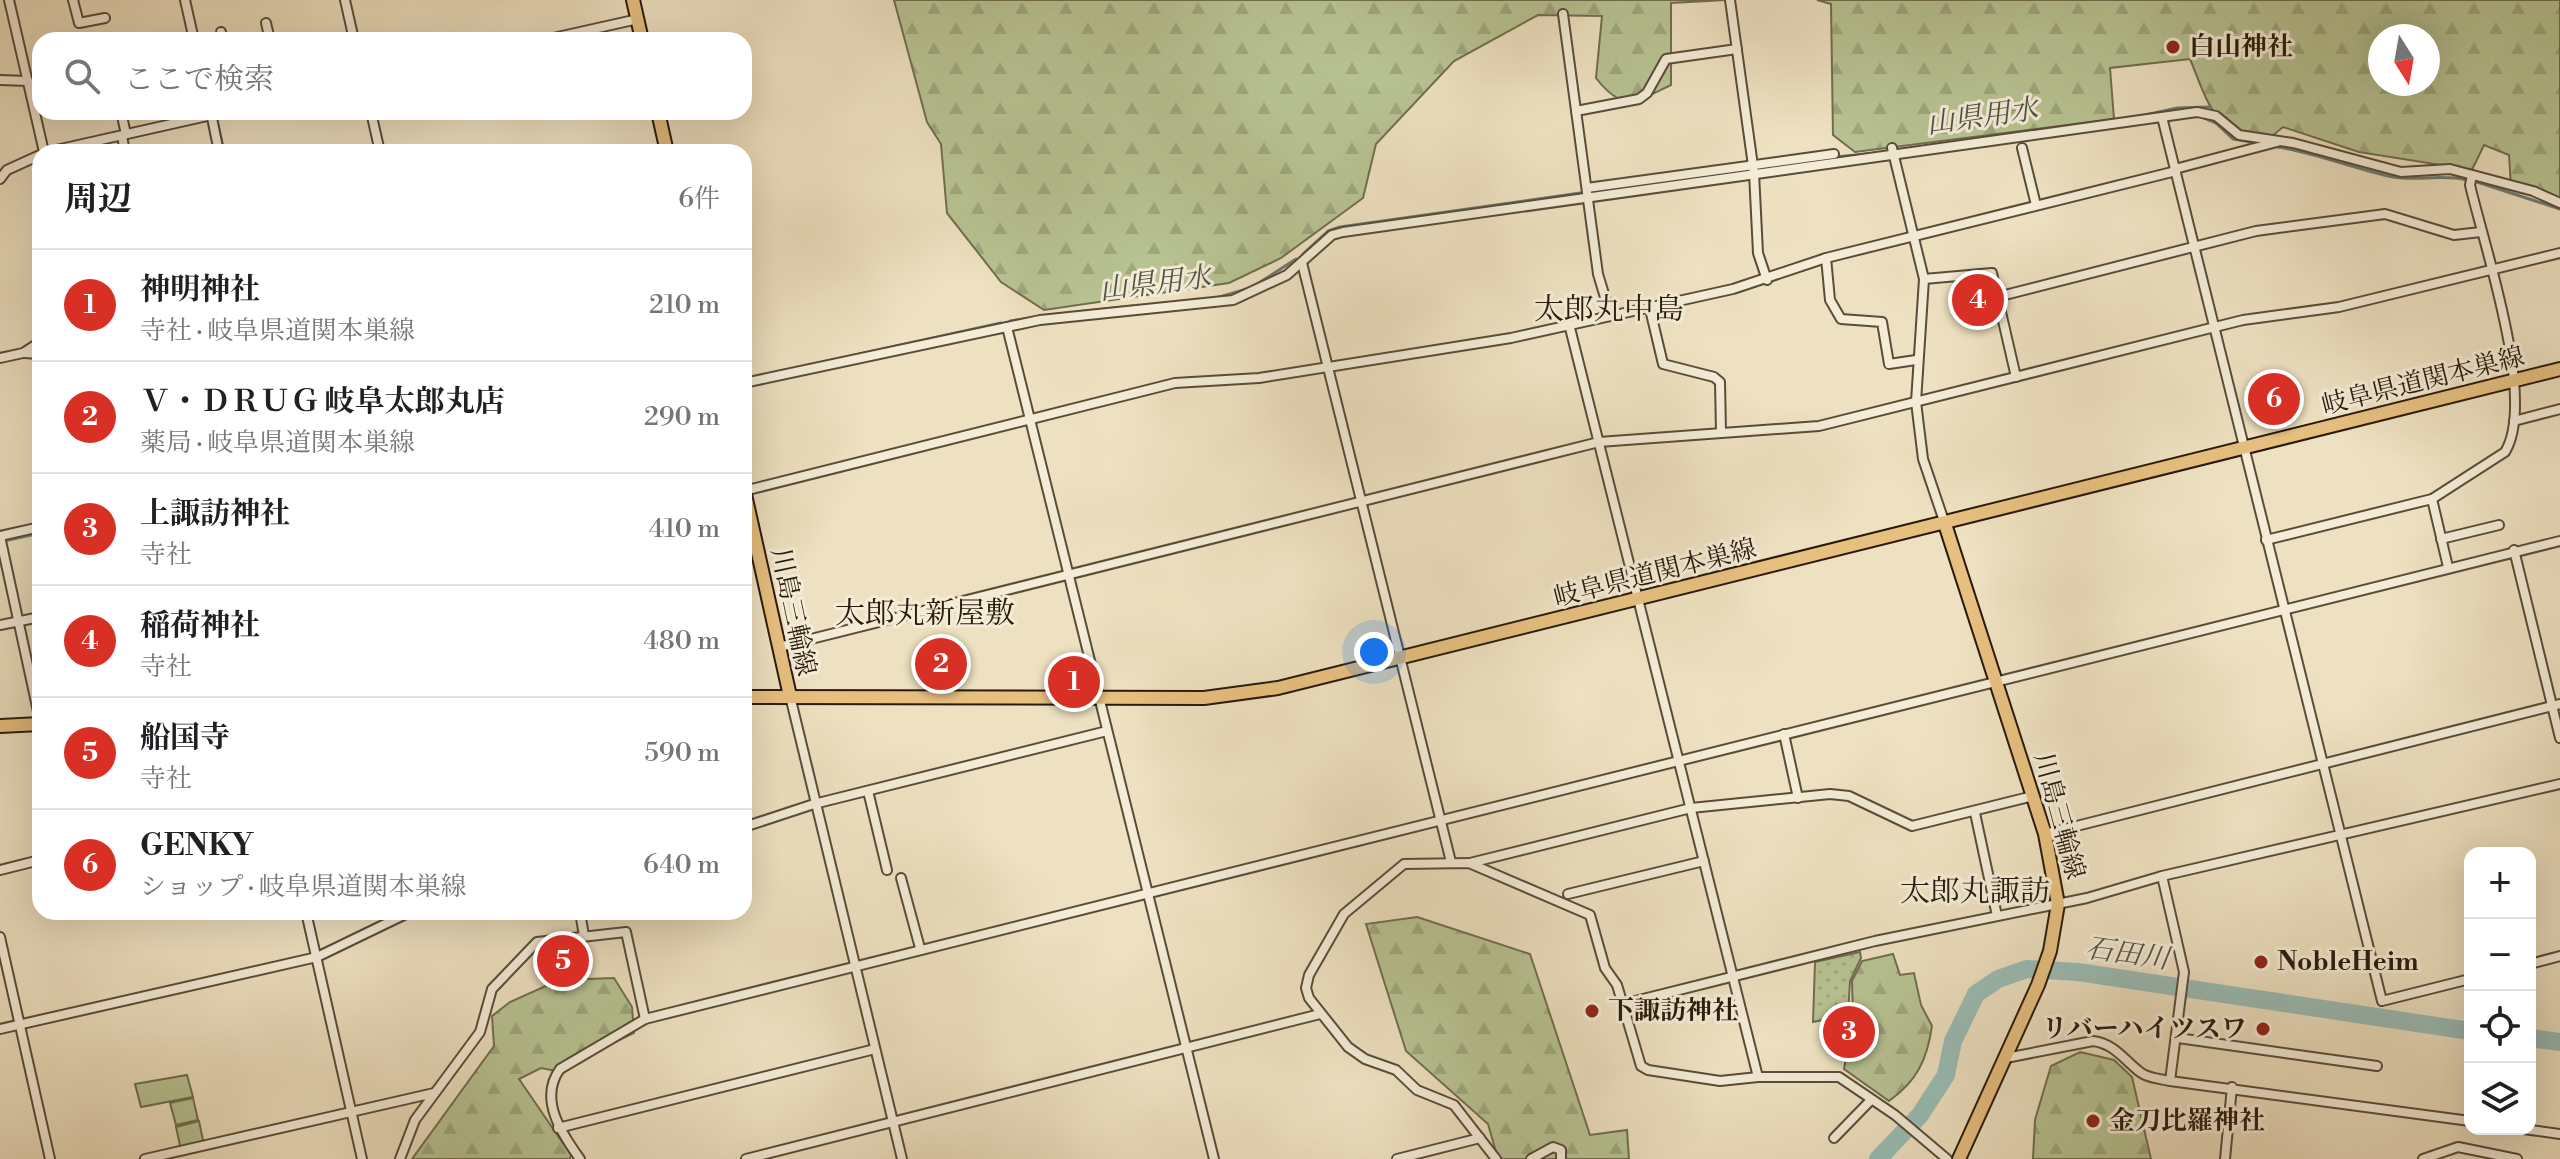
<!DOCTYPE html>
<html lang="ja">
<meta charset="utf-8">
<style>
:root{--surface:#fff;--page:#f6f6f6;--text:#202124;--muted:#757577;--line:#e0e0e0;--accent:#d93025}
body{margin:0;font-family:"Libre Bodoni","Noto Serif JP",serif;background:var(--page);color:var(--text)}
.controls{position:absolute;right:24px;bottom:24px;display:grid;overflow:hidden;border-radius:16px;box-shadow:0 8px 32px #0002}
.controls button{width:72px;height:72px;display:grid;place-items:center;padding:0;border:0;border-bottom:2px solid var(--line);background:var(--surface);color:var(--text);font:40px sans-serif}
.compass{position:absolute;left:2368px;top:24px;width:72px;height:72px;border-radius:50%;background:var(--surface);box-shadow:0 8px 32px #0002;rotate:169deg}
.you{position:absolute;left:1374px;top:652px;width:28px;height:28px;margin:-20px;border:6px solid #fff;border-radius:50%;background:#1a73e8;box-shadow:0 0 0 12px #1a73e833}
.badge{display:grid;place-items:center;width:52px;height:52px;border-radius:50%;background:var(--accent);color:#fff;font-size:26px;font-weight:700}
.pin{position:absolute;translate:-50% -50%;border:4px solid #fff;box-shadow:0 2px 8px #0006}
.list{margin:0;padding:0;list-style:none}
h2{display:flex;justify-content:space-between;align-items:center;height:104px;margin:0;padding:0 32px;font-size:34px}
h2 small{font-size:26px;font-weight:400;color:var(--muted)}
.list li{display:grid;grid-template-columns:52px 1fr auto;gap:24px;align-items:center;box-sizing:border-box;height:112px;padding:0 32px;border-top:2px solid var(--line)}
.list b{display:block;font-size:30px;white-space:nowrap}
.list p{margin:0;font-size:26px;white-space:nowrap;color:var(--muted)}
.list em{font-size:26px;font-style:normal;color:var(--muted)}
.icon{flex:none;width:44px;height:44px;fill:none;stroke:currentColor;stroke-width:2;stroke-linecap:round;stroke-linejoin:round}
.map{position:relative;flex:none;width:2560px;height:1159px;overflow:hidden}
.search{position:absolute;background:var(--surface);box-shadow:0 8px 32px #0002;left:32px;top:32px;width:720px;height:88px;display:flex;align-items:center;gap:20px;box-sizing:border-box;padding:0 28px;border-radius:24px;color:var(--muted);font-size:30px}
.panel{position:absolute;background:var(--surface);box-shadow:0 8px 32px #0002;left:32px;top:144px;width:720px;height:776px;border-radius:24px}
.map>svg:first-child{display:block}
</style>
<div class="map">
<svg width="2560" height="1159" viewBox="0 0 2560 1159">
<defs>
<pattern id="grass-dots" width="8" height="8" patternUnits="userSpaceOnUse" patternTransform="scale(2)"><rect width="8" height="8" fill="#b8c393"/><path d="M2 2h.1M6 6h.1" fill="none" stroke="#9ea77e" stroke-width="1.8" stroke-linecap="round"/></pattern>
<pattern id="forest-firs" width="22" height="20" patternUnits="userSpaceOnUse" patternTransform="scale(2)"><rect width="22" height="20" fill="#b8c393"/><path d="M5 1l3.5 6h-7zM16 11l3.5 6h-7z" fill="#9ea77e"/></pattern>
</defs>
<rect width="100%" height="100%" fill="#eee1c1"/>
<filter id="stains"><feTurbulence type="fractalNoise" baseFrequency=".0025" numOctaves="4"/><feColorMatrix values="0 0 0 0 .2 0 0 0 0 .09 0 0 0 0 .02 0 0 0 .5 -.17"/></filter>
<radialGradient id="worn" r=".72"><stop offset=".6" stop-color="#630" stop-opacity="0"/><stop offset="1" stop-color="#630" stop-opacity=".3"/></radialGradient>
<path fill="url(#grass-dots)" stroke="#706e50" stroke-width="2" d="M1860 952 1861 958 1850 981 1848 1015 1813 1022 1815 962Z"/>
<g fill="url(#forest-firs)" stroke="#706e50" stroke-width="2" fill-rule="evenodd">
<path d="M894 0H1726L1671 3V85C1636 102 1623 113 1596 78L1602 16 1538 15 1454 61 1376 144 1363 198 1281 258 1229 283 1044 310 1001 282 947 213 941 144 927 122Z"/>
<path d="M1817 0H2560V206L2511 187 2509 155 2484 145 2472 170 2359 152 2283 127 2261 145C2211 124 2210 108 2190 59L2110 68 2114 119 1855 152 1833 135 1831 4ZM2380 36H2428V84H2380Z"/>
<path d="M1417 917 1530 954 1590 1135 1627 1130 1629 1159H1498L1488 1124 1406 1051 1366 924Z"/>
<path d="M1893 954 1900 975 1914 973 1921 1005 1932 1026C1927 1060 1917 1081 1889 1101L1844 1069 1853 1018 1852 981 1862 961Z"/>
<path d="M614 978 632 1007 634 1033 556 1071 541 1068 519 1079 571 1155 570 1159H412L494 1046 492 1016 510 1002 559 980Z"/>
<path d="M2080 1052 2114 1060 2132 1077 2151 1159H2033L2035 1120 2051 1066Z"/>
</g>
<g fill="#b8c393" stroke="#706e50" stroke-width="2">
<path d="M187 1075 193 1097 141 1107 135 1084Z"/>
<path d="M193 1098 198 1120 176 1125 170 1103Z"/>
<path d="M199 1121 204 1145 181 1150 176 1127Z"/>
</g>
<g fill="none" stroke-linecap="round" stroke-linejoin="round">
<g stroke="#6d7c73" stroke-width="3">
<path d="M189 0 198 40"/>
<path d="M2136 117 2177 108 2210 107"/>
<path d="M2202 117 2216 123 2233 139 2258 143"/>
<path d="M2170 120 2194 116"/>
<path d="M217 121 224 152"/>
<path d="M2278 147C2317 153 2354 169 2393 177 2418 181 2442 174 2467 180"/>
<path d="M1835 157 1887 152"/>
<path d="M2477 182 2560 209"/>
<path d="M1628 186 1715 174"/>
<path d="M1303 254 1328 231 1340 227 1580 193"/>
<path d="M1254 286 1296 259"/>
<path d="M1216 298 1247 289"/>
<path d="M1049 315 1133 306"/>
<path d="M1010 321 1037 317"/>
<path d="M810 365 1001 323"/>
<path d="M744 379 760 376"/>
<path d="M4 541 40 533"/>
</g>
<g stroke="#9abdb7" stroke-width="18">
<path d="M2530 1038 2560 1042"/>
<path d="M1878 1159 1920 1115 1946 1075 1953 1041 1976 994 1998 979 2027 969 2078 972 2470 1031"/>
</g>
<defs>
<g id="minor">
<path d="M9 0 44 152"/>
<path d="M73 0 79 23 105 18"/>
<path d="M185 0 194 40"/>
<path d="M345 0 354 40"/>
<path d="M1730 0 1754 173 1758 253 1767 280"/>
<path d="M1563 14 1598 274 1610 314"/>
<path d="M266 23 270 40"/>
<path d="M221 32 222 40"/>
<path d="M544 40 638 19"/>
<path d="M0 80 28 81"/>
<path d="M1576 111 1639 99 1647 93 1666 59 1737 49"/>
<path d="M121 112 126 134"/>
<path d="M371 112 380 152"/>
<path d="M211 113 219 152"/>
<path d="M2162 117 2382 1001 2470 979"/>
<path d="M122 136 125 152"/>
<path d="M1892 148 1924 279 1916 402 1923 459 1945 524"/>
<path d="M2022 148 2036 205"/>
<path d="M47 152 225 112"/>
<path d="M2175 169 2277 142"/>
<path d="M0 179 7 170 40 155"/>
<path d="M1587 188 1834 154"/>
<path d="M1826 258 1830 300 1841 319 1882 322 1889 364 1916 360"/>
<path d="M1302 263 1451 862"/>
<path d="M1924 279 1992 273 2016 377"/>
<path d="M1997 297 2256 231 2385 214 2454 235 2481 232"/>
<path d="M1649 305 1663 364 1714 377 1720 382 1721 433"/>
<path d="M1569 324 1758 1077"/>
<path d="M1007 327 1214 1159"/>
<path d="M24 353 40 354"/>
<path d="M0 358 23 353 40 342"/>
<path d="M744 383 1040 320 1233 300 1287 275 1332 235 1343 232 2197 112 2216 116 2239 135 2293 143 2401 172 2450 169 2533 191 2560 203"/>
<path d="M2514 421 2560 409"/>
<path d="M744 491 1175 383 1259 378 1511 338 1733 289 1826 258 2176 171"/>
<path d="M0 536 40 721"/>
<path d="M0 536 40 527"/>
<path d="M2441 539 2499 525"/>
<path d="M2266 540 2432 499"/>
<path d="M2514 550 2560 738"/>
<path d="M2448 567 2432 499 2505 452C2537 400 2484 246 2470 185L2472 175"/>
<path d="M0 625 40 617"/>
<path d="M779 647 1599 442 1819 426 2243 320 2339 307 2560 253"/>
<path d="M790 696 902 1159"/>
<path d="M1784 734 1798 798"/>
<path d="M868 791 887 870"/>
<path d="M1975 813 1997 916"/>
<path d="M744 827 814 804 1107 731"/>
<path d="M2045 834 2560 704"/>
<path d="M1470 863 1691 808 1830 794 1849 796 1912 826 2033 796"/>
<path d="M0 870 40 860"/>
<path d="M2162 876 2184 972 2170 1081"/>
<path d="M901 878 920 948"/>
<path d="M1568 894 1704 861"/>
<path d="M306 912 362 1159"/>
<path d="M580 912 584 936"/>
<path d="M0 937 50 1159"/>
<path d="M2530 964 2560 956"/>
<path d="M1623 1004 1875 941 2087 898 2162 876 2560 784"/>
<path d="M0 1029 317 957 410 912"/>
<path d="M2178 1038 2377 1066"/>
<path d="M2006 1058 2093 1041C2115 1044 2123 1059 2140 1072 2147 1078 2161 1079 2170 1081L2470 1121"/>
<path d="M558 1128 875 1049"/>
<path d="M2523 1129 2560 1134"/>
<path d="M1834 1138 1870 1101"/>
<path d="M145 1159 434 1093"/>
<path d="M400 1159 415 1120 480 1032 492 989 537 942 626 932 645 1019"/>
<path d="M580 1159C562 1134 538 1099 560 1069L645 1019 2560 541"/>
<path d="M746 1159 1320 1014"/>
<path d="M1397 1159 1480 1138"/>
<path d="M1496 1159 1454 1105 1417 1090 1396 1070 1365 1059 1348 1047 1309 998 1306 988 1309 975 1344 914 1404 864 1469 863 1590 915 1605 968 1617 985 1641 1066 1648 1070 1720 1081 1758 1077H1839L1895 1115 1947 1159"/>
<path d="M1531 1159 1553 1147 1561 1150V1159"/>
<path d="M2225 1159 2232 1087"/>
<path d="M2423 1159 2458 1147 2517 1159"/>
</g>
<g id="primary">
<path d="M633 0 642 40"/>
<path d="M658 112 667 152"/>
<path d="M744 490 790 696"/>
<path d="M1945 524 2045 834 2058 904 2050 951 2038 985 1959 1159"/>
<path d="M744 697 1204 698 1278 688 2560 369"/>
<path d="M0 726 40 724"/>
</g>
</defs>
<use href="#minor" stroke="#5a4c39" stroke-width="12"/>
<use href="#primary" stroke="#291a0c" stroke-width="16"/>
<use href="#minor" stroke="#f4ecd7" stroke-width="8"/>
<use href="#primary" stroke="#e7c080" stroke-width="12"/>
</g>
<g fill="#8f2418" stroke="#f4ecd7" stroke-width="3">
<circle cx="2173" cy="47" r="8"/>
<circle cx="2261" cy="962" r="8"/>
<circle cx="1592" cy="1011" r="8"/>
<circle cx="2263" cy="1029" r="8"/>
<circle cx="2093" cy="1121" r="8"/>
</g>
<g text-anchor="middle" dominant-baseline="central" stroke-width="6" stroke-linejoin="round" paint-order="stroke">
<g font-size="26" font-weight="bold" fill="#291a0c" stroke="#f4ecd7" text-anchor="start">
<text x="2189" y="47">白山神社</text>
<text x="2277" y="962">NobleHeim</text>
<text x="1608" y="1011">下諏訪神社</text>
<text x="2247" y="1029" text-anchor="end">リバーハイツスワ</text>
<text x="2109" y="1121">金刀比羅神社</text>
</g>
<g font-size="26" fill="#291a0c" stroke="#f4ecd7">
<text transform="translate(2423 381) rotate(-14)">岐阜県道関本巣線</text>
<text transform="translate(1655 573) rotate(-14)">岐阜県道関本巣線</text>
<text transform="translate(793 612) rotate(78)">川島三輪線</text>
<text transform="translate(2059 816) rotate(75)">川島三輪線</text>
</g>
<g font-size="28" font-style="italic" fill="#515348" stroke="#f4ecd7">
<text transform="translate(1982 117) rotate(-8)">山県用水</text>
<text transform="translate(1155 284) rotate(-7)">山県用水</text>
<text transform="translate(2127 954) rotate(8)">石田川</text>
</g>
<g font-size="30" fill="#291a0c" stroke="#f4ecd7">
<text x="1609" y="310">太郎丸中島</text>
<text x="925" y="614">太郎丸新屋敷</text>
<text x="1975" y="892">太郎丸諏訪</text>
</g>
</g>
<rect width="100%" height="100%" filter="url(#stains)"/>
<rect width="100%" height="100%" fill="url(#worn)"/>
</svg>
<div class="controls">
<button>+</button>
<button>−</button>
<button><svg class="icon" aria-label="locate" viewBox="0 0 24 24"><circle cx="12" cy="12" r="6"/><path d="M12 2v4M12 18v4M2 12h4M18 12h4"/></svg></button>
<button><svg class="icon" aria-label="layers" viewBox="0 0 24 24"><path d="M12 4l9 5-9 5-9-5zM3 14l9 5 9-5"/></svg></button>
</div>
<svg class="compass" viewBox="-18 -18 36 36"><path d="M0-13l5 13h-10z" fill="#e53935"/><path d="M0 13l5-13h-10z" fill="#757577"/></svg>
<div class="you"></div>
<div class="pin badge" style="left:1074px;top:682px">1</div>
<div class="pin badge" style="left:941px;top:664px">2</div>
<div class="pin badge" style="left:1849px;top:1032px">3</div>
<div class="pin badge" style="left:1978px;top:300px">4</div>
<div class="pin badge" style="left:563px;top:961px">5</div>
<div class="pin badge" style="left:2274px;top:399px">6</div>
<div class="search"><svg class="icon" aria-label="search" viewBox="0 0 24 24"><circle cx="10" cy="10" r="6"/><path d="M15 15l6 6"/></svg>ここで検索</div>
<section class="panel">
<h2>周辺<small>6件</small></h2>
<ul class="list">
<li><span class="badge">1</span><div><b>神明神社</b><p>寺社 · 岐阜県道関本巣線</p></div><em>210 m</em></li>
<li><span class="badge">2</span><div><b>Ｖ・ＤＲＵＧ 岐阜太郎丸店</b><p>薬局 · 岐阜県道関本巣線</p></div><em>290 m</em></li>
<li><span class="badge">3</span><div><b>上諏訪神社</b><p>寺社</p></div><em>410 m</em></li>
<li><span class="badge">4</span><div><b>稲荷神社</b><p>寺社</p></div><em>480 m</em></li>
<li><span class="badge">5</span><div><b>船国寺</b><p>寺社</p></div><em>590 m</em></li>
<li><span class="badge">6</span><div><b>GENKY</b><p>ショップ · 岐阜県道関本巣線</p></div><em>640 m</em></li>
</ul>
</section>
</div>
